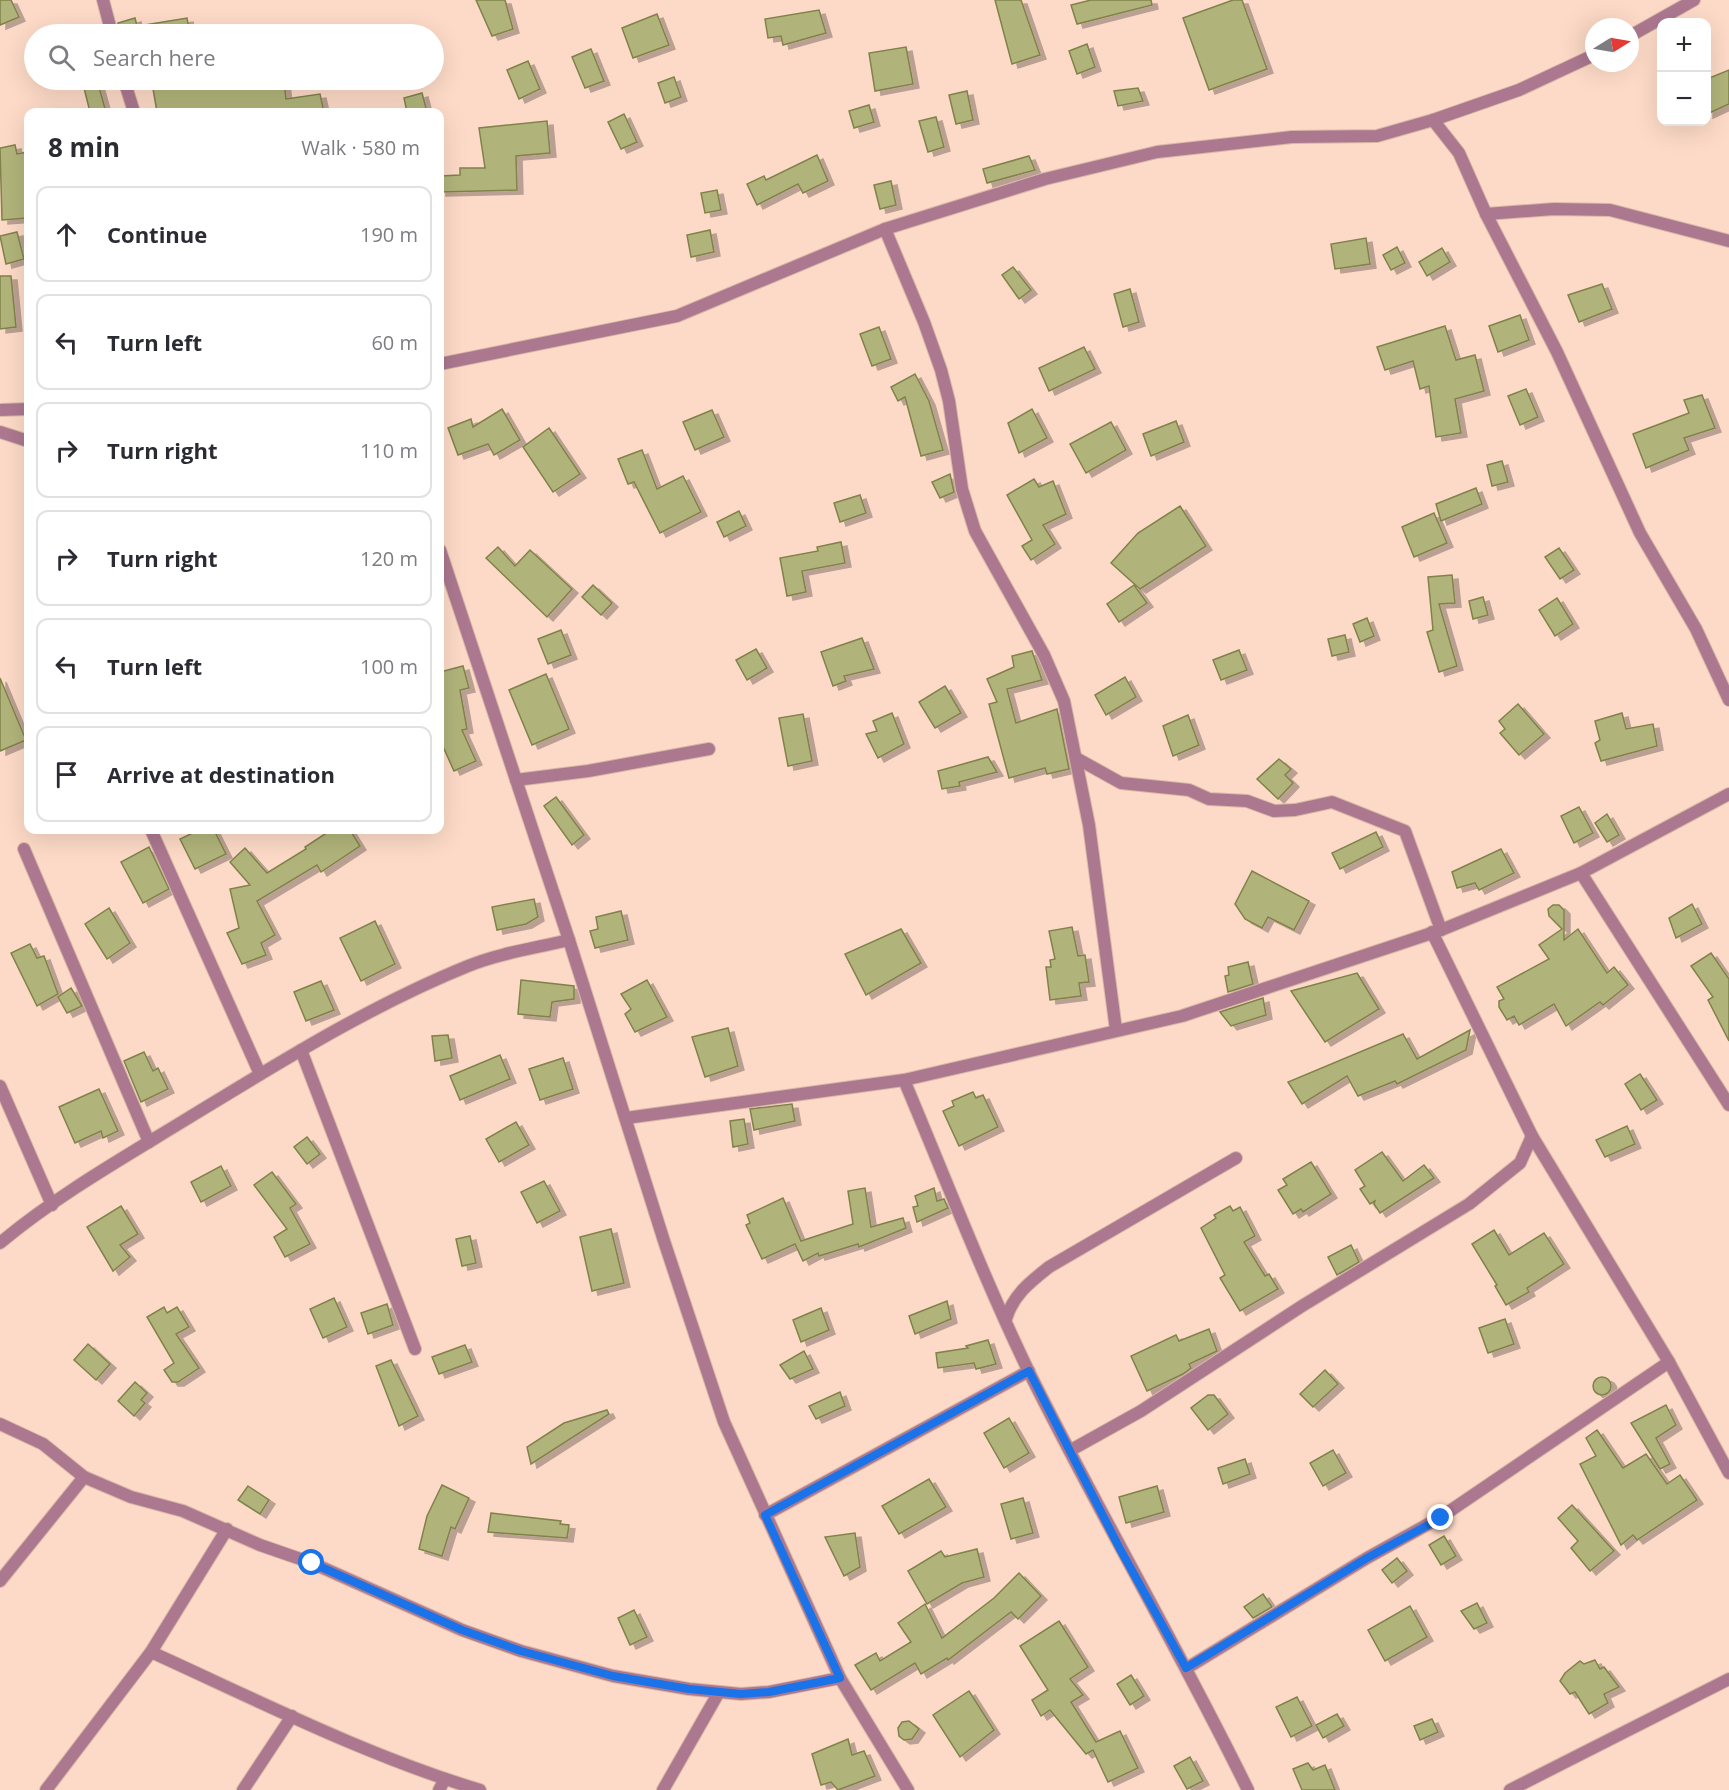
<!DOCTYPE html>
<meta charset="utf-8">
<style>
:root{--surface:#fff;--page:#f2f2f3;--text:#2b2b33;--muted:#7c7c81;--line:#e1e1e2}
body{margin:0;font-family:"Open Sans",sans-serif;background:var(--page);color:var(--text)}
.controls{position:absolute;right:18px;top:18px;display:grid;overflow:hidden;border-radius:12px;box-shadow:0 6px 24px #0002}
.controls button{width:54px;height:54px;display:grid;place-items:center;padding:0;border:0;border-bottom:2px solid var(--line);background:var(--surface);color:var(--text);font:30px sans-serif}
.compass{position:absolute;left:1585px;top:18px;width:54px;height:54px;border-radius:50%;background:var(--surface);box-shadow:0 6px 24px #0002;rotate:79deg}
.stop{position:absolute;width:18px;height:18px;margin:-14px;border:4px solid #1a73e8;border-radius:50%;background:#fff}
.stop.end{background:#1a73e8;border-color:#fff;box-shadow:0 2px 6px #0008}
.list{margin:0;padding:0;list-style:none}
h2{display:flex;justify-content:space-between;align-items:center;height:78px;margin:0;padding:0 24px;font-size:26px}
h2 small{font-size:20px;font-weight:400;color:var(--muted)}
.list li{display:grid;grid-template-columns:39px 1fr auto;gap:18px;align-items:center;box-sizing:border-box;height:96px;margin:0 12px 12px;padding:0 12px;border:2px solid var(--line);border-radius:12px}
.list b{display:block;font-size:22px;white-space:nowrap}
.list em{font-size:20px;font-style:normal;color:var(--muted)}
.icon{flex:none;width:33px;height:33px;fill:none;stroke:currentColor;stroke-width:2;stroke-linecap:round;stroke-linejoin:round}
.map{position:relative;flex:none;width:1729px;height:1790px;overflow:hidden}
.search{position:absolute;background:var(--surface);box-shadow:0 6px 24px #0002;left:24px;top:24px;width:420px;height:66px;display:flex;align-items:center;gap:15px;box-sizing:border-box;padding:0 21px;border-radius:33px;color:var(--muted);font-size:22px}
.panel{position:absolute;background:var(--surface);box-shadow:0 6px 24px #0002;left:24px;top:108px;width:420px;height:726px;border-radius:12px}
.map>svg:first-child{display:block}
</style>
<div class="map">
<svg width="1729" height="1790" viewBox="0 0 1729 1790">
<defs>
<filter id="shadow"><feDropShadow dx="6" dy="4" stdDeviation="0" flood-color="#0004"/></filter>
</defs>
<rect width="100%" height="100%" fill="#fddac7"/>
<g fill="#b1b47a" stroke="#80824a" stroke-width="1.5" filter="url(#shadow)">
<path d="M0 0H11L19 17 0 25Z"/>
<path d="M476 0H505L513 29 492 36Z"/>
<path d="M995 0H1021L1040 55 1012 64Z"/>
<path d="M1091 0H1151L1152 5 1077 24 1071 5Z"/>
<path d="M1233 0H1242L1267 69 1209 90 1183 18Z"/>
<path d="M819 10 826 33 783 45 781 36 768 38 765 19Z"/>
<path d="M657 14 669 45 633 58 622 28Z"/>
<path d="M135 18 139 34V26L187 18 190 34H120L118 23Z"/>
<path d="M1087 44 1095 67 1077 74 1069 51Z"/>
<path d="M906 47 913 84 875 91 869 53Z"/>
<path d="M591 49 604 81 585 88 572 57Z"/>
<path d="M528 61 540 89 519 99 507 70Z"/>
<path d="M1729 70V104L1707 114V79Z"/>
<path d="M674 77 681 97 665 103 658 83Z"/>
<path d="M82 80H97L106 112H90Z"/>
<path d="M170 80H284L286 99 320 94 324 112H157L152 83Z"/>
<path d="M1138 88 1143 101 1118 106 1114 91Z"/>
<path d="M967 91 973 120 956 124 949 95Z"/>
<path d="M422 93 427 112H407L404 98Z"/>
<path d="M869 105 874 122 854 128 849 111Z"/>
<path d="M624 114 637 142 621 149 608 122Z"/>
<path d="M936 117 944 147 928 152 919 121Z"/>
<path d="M547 121 550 153 516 156 517 190 440 192V176L460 175V168H485L479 128Z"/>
<path d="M15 145 17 154 28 152V218L2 220 0 148Z"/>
<path d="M817 155 828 181 803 193 798 184 757 205 747 184 764 176 766 180Z"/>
<path d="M1029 156 1035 170 987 183 983 169Z"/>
<path d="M891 181 896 205 880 209 874 185Z"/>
<path d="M717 190 721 210 705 213 701 193Z"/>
<path d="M710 230 714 252 691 257 687 235Z"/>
<path d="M17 232 24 259 6 264 0 236Z"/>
<path d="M1366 238 1370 264 1335 269 1331 244Z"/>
<path d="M1397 247 1405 263 1391 270 1383 255Z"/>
<path d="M1442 248 1450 262 1427 276 1419 262Z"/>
<path d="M1013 267 1031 290 1019 299 1002 275Z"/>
<path d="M0 276H11L16 327 0 329Z"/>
<path d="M1602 284 1612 309 1579 322 1568 295Z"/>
<path d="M1130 289 1139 322 1123 327 1114 294Z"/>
<path d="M1520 315 1529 340 1498 352 1489 326Z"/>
<path d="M1445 326 1456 360 1475 355 1484 391 1455 399 1461 433 1436 437 1429 386 1420 389 1413 361 1385 370 1377 347Z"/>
<path d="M879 327 891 359 872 366 860 334Z"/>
<path d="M1084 347 1095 369 1049 391 1039 368Z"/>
<path d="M915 374 929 401 943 450 921 456 905 397 898 401 891 387Z"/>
<path d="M1526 389 1538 417 1520 425 1508 396Z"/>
<path d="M1702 395 1715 428 1684 438 1689 450 1646 468 1633 434 1689 413 1684 400Z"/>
<path d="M502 409 520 440 494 455 488 444 458 455 448 428 471 419 473 427Z"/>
<path d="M1032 409 1047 438 1019 453 1008 423Z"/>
<path d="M712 410 724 437 695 450 683 422Z"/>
<path d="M1176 421 1184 442 1151 456 1143 434Z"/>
<path d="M1111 422 1126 450 1086 473 1070 444Z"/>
<path d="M549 428 580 474 553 492 523 447Z"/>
<path d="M642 450 657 489 683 476 701 512 660 533 634 482 628 484 618 459Z"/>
<path d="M1502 461 1508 482 1492 486 1487 465Z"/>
<path d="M950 474 954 492 940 498 932 482Z"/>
<path d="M1034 479 1039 487 1053 481 1066 514 1043 525 1055 544 1031 560 1022 546 1032 540 1007 495Z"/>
<path d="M1476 488 1482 504 1441 521 1436 504Z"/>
<path d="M860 495 866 513 840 522 834 503Z"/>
<path d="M1180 506 1206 546 1140 589 1111 563 1138 533Z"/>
<path d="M739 511 746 526 724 537 717 522Z"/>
<path d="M1434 513 1447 543 1414 557 1402 527Z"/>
<path d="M841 542 845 563 802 571 806 592 787 596 780 558 818 551 817 547Z"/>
<path d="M498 547 515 566 530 550 572 589 547 617 486 558Z"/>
<path d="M1559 548 1574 570 1560 579 1545 557Z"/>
<path d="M1452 575 1455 603 1439 604 1457 666 1439 672 1427 632 1433 630 1428 577Z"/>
<path d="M593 585 612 603 601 615 582 597Z"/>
<path d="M1134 585 1147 603 1119 622 1107 604Z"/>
<path d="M1483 597 1488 615 1473 619 1469 601Z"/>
<path d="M1557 598 1573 624 1555 636 1539 610Z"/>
<path d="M1367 618 1374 636 1360 642 1353 624Z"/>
<path d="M561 630 571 655 548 664 538 639Z"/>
<path d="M1345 635 1349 652 1332 656 1328 639Z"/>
<path d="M862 638 874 669 844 676 846 681 833 686 821 652Z"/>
<path d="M756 649 767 668 747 680 736 660Z"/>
<path d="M1239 650 1247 670 1221 680 1213 660Z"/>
<path d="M1032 651 1042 680 1007 689 1016 723 1057 709 1069 769 1047 774 1045 768 1009 778 989 704 997 702 987 679 1014 667 1012 656Z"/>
<path d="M463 666 469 688 460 690 467 729 462 730 476 761 454 771 440 740V672Z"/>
<path d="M546 674 569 729 532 745 509 690Z"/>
<path d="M1125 677 1136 697 1106 715 1095 695Z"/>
<path d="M0 678 26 740 0 751Z"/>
<path d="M945 686 961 713 935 728 919 702Z"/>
<path d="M1518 704 1544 734 1519 755 1500 733 1505 729 1499 721Z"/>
<path d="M892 713 904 744 878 758 866 734 877 731 873 721Z"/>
<path d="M1622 713 1626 729 1653 724 1657 746 1601 761 1595 743 1600 740 1595 721Z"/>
<path d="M803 714 812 761 788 766 779 718Z"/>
<path d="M1188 715 1199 745 1173 756 1163 726Z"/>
<path d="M988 757 997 772 959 782 960 786 942 789 938 771Z"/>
<path d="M1279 759 1291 769 1285 775 1293 783 1278 799 1257 779Z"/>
<path d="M556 797 584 835 572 845 544 806Z"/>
<path d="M1579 807 1593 833 1574 843 1561 816Z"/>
<path d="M1607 814 1619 835 1607 842 1595 823Z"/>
<path d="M199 830H214L226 854 195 869 180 839Z"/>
<path d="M331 830H350L360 846 321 872 317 865 257 901 275 935 261 943 266 955 242 964 227 933 239 928 230 889 250 885 230 862 245 848 267 873 306 849 305 847Z"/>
<path d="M1376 832 1383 847 1340 869 1332 853Z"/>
<path d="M149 847 169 889 143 903 121 862Z"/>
<path d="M1501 849 1514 873 1479 890 1475 883 1457 888 1452 872Z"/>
<path d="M1252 871 1309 901 1294 930 1268 917 1262 928 1245 919 1235 904Z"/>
<path d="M534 899 538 917 526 924 497 930 492 907Z"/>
<path d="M1692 904 1702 924 1676 938 1669 918Z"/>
<path d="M1553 905H1559L1564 910V940L1578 929 1607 973 1614 967 1628 985 1603 1005 1600 1002 1566 1026 1554 1004 1519 1025 1514 1016 1507 1020 1499 1007V1001L1504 999 1497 987 1549 959 1539 945 1562 929 1549 916 1548 909Z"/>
<path d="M109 908 130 943 107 959 85 924Z"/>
<path d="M621 911 628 940 595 948 590 931 598 929 596 917Z"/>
<path d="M375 921 395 964 361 981 340 938Z"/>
<path d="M1072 927 1078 956 1085 955 1089 982 1079 983 1081 996 1050 1000 1046 967H1051L1050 960 1055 959 1049 931Z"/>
<path d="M901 929 921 963 866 995 845 954Z"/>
<path d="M30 944 37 958 44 956 58 994 37 1006 11 953Z"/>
<path d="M1711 953 1729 979V1041L1708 1000 1713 997 1691 966Z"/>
<path d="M1248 962 1253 984 1228 992 1225 976 1229 975 1228 967Z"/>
<path d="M1357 973 1379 1009 1325 1042 1291 991Z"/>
<path d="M521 980 574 986V999L552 1002 550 1017 518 1014Z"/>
<path d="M647 980 667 1017 635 1032 625 1014 631 1009 621 994Z"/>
<path d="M321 981 334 1010 306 1021 294 992Z"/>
<path d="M71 988 82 1006 67 1013 58 997Z"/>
<path d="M1263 998 1266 1015 1231 1026 1220 1012Z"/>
<path d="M728 1028 738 1066 705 1077 692 1037Z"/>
<path d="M1470 1030 1466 1050 1397 1084 1395 1081 1358 1096 1347 1076 1302 1104 1288 1082 1403 1034 1417 1059Z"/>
<path d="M448 1035 452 1058 435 1061 432 1036Z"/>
<path d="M144 1052 153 1071 158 1068 168 1089 141 1102 124 1061Z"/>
<path d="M500 1055 510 1079 460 1100 450 1076Z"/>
<path d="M563 1058 573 1089 540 1100 529 1069Z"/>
<path d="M1640 1074 1657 1100 1641 1110 1625 1084Z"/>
<path d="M99 1089 118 1131 103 1138 101 1131 75 1143 59 1107Z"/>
<path d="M973 1092 976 1098 983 1095 998 1127 959 1146 943 1111 954 1106 952 1101Z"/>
<path d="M792 1104 795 1121 754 1130 750 1109Z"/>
<path d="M744 1119 748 1144 733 1147 730 1121Z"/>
<path d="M516 1122 529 1145 499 1162 486 1139Z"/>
<path d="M1627 1126 1635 1144 1605 1157 1596 1140Z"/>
<path d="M307 1137 320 1154 307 1164 294 1147Z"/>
<path d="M1382 1152 1403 1181 1424 1165 1434 1178 1380 1213 1374 1204 1375 1201 1370 1204 1360 1189 1365 1186 1355 1170Z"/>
<path d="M1311 1162 1331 1194 1303 1212 1301 1209 1293 1214 1278 1190 1287 1185 1283 1179Z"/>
<path d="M221 1166 231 1186 201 1202 191 1182Z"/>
<path d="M272 1172 296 1204 290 1208 310 1244 285 1257 274 1237 287 1229 254 1185Z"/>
<path d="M544 1181 560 1211 537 1223 521 1192Z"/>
<path d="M865 1188 871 1227 903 1218 906 1228 859 1247 858 1244 819 1256 818 1253 803 1261 795 1244 762 1259 746 1225 750 1223 747 1215 783 1198 801 1241 853 1224 848 1191Z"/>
<path d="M934 1188 937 1201 944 1199 948 1208 917 1222 913 1207 918 1206 915 1196Z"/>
<path d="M121 1206 138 1234 120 1245 130 1257 113 1271 87 1227Z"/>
<path d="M1230 1206 1233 1211 1240 1207 1255 1236 1244 1242 1265 1276 1269 1274 1278 1289 1240 1311 1220 1278 1225 1275 1201 1228 1216 1218 1214 1215Z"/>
<path d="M611 1229 624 1283 592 1291 580 1237Z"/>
<path d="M1494 1230 1509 1255 1544 1233 1564 1264 1527 1288 1529 1292 1506 1305 1495 1286 1497 1285 1472 1244Z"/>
<path d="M470 1236 476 1263 462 1266 456 1239Z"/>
<path d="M1351 1245 1359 1262 1337 1275 1328 1257Z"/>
<path d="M334 1298 347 1327 323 1338 310 1309Z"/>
<path d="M947 1301 951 1319 915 1334 909 1316Z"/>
<path d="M387 1304 393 1325 368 1334 361 1313Z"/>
<path d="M164 1307 167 1313 177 1307 189 1327 176 1334 199 1368 178 1382H172L164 1370 174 1363 147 1317Z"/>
<path d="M821 1308 829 1330 801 1342 793 1320Z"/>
<path d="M1505 1319 1514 1344 1488 1353 1479 1328Z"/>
<path d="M1209 1329 1217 1351 1189 1364 1191 1368 1183 1374 1147 1391 1131 1356 1176 1335 1179 1341Z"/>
<path d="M988 1340 996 1364 976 1369 974 1363 938 1368 936 1353 968 1348 966 1346Z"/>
<path d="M88 1344 110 1364 96 1380 74 1360Z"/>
<path d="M465 1345 472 1362 439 1374 432 1357Z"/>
<path d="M804 1351 813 1369 790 1379 780 1365Z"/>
<path d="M391 1360 418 1416 399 1426 376 1366Z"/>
<path d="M1325 1370 1338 1384 1313 1407 1300 1394Z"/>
<circle cx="1602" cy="1386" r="9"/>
<path d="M135 1382 147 1393 141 1400 145 1403 134 1416 118 1401Z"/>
<path d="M840 1392 845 1406 816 1419 809 1406Z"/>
<path d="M1208 1395H1214L1228 1414 1208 1430 1191 1408Z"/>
<path d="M1666 1405 1676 1425 1656 1438 1670 1464 1660 1469 1631 1423Z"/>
<path d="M607 1410 609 1414 531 1464 527 1447 564 1423Z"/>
<path d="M1009 1418 1029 1453 1004 1468 984 1433Z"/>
<path d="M1597 1430 1623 1468 1646 1454 1667 1484 1680 1475 1697 1500 1637 1540 1633 1535 1621 1545 1580 1464 1596 1456 1586 1438Z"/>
<path d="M1333 1450 1346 1473 1323 1486 1310 1463Z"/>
<path d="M1245 1459 1250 1474 1223 1484 1218 1468Z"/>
<path d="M929 1479 946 1507 899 1534 882 1506Z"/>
<path d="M442 1485 469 1498 455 1529 451 1527 442 1556 419 1549 427 1516Z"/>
<path d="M248 1486 269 1500 260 1514 238 1500Z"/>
<path d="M1157 1486 1164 1512 1126 1523 1119 1497Z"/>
<path d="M1023 1498 1033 1533 1011 1539 1001 1504Z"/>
<path d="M1572 1505 1614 1551 1590 1571 1571 1548 1578 1541 1558 1518Z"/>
<path d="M491 1513 561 1521 560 1524 569 1525 567 1538 488 1532Z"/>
<path d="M855 1533 860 1567 844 1576 825 1537Z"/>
<path d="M1444 1536 1456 1556 1441 1565 1429 1545Z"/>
<path d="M977 1549 984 1577 962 1583 927 1604 908 1571 941 1551 945 1557Z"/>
<path d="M1397 1558 1407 1571 1392 1583 1382 1570Z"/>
<path d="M1019 1573 1041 1596 1018 1619 1011 1612 948 1660 947 1658 921 1674 915 1663 871 1690 855 1665 876 1653 880 1661 911 1642 898 1623 925 1604 942 1638 994 1598Z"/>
<path d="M1263 1594 1272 1607 1253 1618 1244 1607Z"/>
<path d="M1477 1603 1487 1623 1474 1629 1461 1611Z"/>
<path d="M1410 1606 1427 1637 1385 1661 1368 1630Z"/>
<path d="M634 1610 647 1637 630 1645 618 1618Z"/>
<path d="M1059 1621 1088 1667 1070 1679 1083 1695 1071 1702 1096 1742 1120 1731 1138 1768 1108 1782 1093 1750 1086 1754 1050 1710 1041 1716 1032 1700 1048 1690 1020 1646Z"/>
<path d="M1595 1660 1600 1669 1604 1667 1619 1687 1604 1694 1608 1703 1589 1714 1575 1692 1570 1694 1560 1681 1565 1673 1580 1661 1584 1664Z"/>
<path d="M1131 1675 1144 1696 1130 1705 1117 1684Z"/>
<path d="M969 1691 994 1730 960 1757 933 1715Z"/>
<path d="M1297 1697 1312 1726 1291 1737 1276 1707Z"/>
<path d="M1337 1714 1344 1726 1323 1738 1316 1725Z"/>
<path d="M1432 1719 1438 1732 1420 1740 1414 1726Z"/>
<path d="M909 1721 919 1729 912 1739 904 1740 899 1736 898 1728 902 1722Z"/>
<path d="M848 1739 852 1755 864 1751 875 1776 838 1790 831 1782 821 1785 812 1754Z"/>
<path d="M1190 1757 1203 1781 1187 1789 1174 1766Z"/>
<path d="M1308 1763 1313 1770 1325 1765 1335 1790H1302L1293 1769Z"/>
</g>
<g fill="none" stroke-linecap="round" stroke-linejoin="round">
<defs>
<g id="minor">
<path d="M103 0 112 34"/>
<path d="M1630 36 1694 0"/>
<path d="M124 80 134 112"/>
<path d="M1433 120 1459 153 1486 214 1557 352 1640 533 1696 629 1729 700"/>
<path d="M1486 214 1554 209 1610 210 1729 241"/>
<path d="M885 229 924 322 941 370 949 401 962 489 975 531 1044 655 1064 701 1089 825 1116 1030"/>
<path d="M440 364 677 316 885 229 1045 179 1157 152 1292 137 1377 136 1433 120 1519 90 1594 55"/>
<path d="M0 410 28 409"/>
<path d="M0 432 28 441"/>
<path d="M440 550 569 940 664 1241 724 1422 840 1678 908 1790"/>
<path d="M1076 758 1121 783 1189 790 1209 799 1247 801 1274 811 1295 810 1332 802 1405 831 1441 930"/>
<path d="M516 780 588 771 709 749"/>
<path d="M151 830 260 1074"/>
<path d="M24 849 149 1142"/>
<path d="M1581 873 1729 1105"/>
<path d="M1432 932 1532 1136 1669 1362 1729 1473"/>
<path d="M301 1050 415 1349"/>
<path d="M904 1080C945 1177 983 1277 1029 1372 1099 1513 1179 1649 1248 1790"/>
<path d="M0 1086 52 1205"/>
<path d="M626 1118 904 1080 1182 1016 1441 930 1581 873 1729 794"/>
<path d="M0 1243C56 1196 123 1158 185 1120 277 1064 369 1006 468 966 500 953 536 948 569 940"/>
<path d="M1006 1319C1013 1295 1030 1282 1049 1267L1236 1158"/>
<path d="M0 1424 43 1444 84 1477 131 1497 183 1511 260 1545 312 1563 462 1630 521 1651 613 1676 689 1689 741 1694 769 1692 840 1678"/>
<path d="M1071 1450 1141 1411 1302 1306 1469 1204 1520 1163 1532 1136"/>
<path d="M765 1515 1029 1371"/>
<path d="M0 1581 84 1477"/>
<path d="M151 1652C259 1701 367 1756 480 1790"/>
<path d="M1187 1668 1367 1558 1441 1517 1669 1362"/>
<path d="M46 1790 151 1652 227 1529"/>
<path d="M243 1790 292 1716"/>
<path d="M439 1790 445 1779"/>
<path d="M663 1790 719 1692"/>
<path d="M1510 1790 1729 1679"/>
</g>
</defs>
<use href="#minor" stroke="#d8b8a6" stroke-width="14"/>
<use href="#minor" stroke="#ac7890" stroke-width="12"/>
</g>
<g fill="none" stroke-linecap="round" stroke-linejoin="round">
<path stroke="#1a73e8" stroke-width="8" d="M312 1563 462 1630 521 1651 613 1676 689 1689 741 1694 769 1692 840 1678 765 1515 1029 1371 1120 1549 1186 1668 1367 1558 1441 1518"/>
</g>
</svg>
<div class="controls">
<button>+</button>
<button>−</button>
</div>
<svg class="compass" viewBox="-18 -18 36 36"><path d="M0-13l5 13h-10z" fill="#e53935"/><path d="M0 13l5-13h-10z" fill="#7c7c81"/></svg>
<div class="stop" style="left:312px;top:1563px"></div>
<div class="stop end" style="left:1441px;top:1518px"></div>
<div class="search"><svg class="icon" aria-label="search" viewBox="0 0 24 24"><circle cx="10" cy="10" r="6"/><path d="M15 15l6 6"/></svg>Search here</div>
<section class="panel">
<h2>8 min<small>Walk · 580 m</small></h2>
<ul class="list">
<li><svg class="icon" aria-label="ahead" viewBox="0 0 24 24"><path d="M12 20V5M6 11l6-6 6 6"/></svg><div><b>Continue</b></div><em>190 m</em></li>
<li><svg class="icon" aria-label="left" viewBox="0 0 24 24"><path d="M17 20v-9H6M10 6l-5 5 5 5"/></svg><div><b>Turn left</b></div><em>60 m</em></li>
<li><svg class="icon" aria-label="right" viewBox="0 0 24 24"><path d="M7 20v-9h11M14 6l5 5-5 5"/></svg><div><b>Turn right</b></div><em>110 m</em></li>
<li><svg class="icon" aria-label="right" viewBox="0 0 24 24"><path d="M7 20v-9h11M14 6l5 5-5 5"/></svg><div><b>Turn right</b></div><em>120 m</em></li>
<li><svg class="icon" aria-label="left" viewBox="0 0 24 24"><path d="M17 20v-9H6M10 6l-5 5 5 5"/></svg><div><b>Turn left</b></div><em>100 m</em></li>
<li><svg class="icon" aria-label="arrive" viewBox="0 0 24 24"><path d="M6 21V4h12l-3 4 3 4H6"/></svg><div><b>Arrive at destination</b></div></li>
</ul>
</section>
</div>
